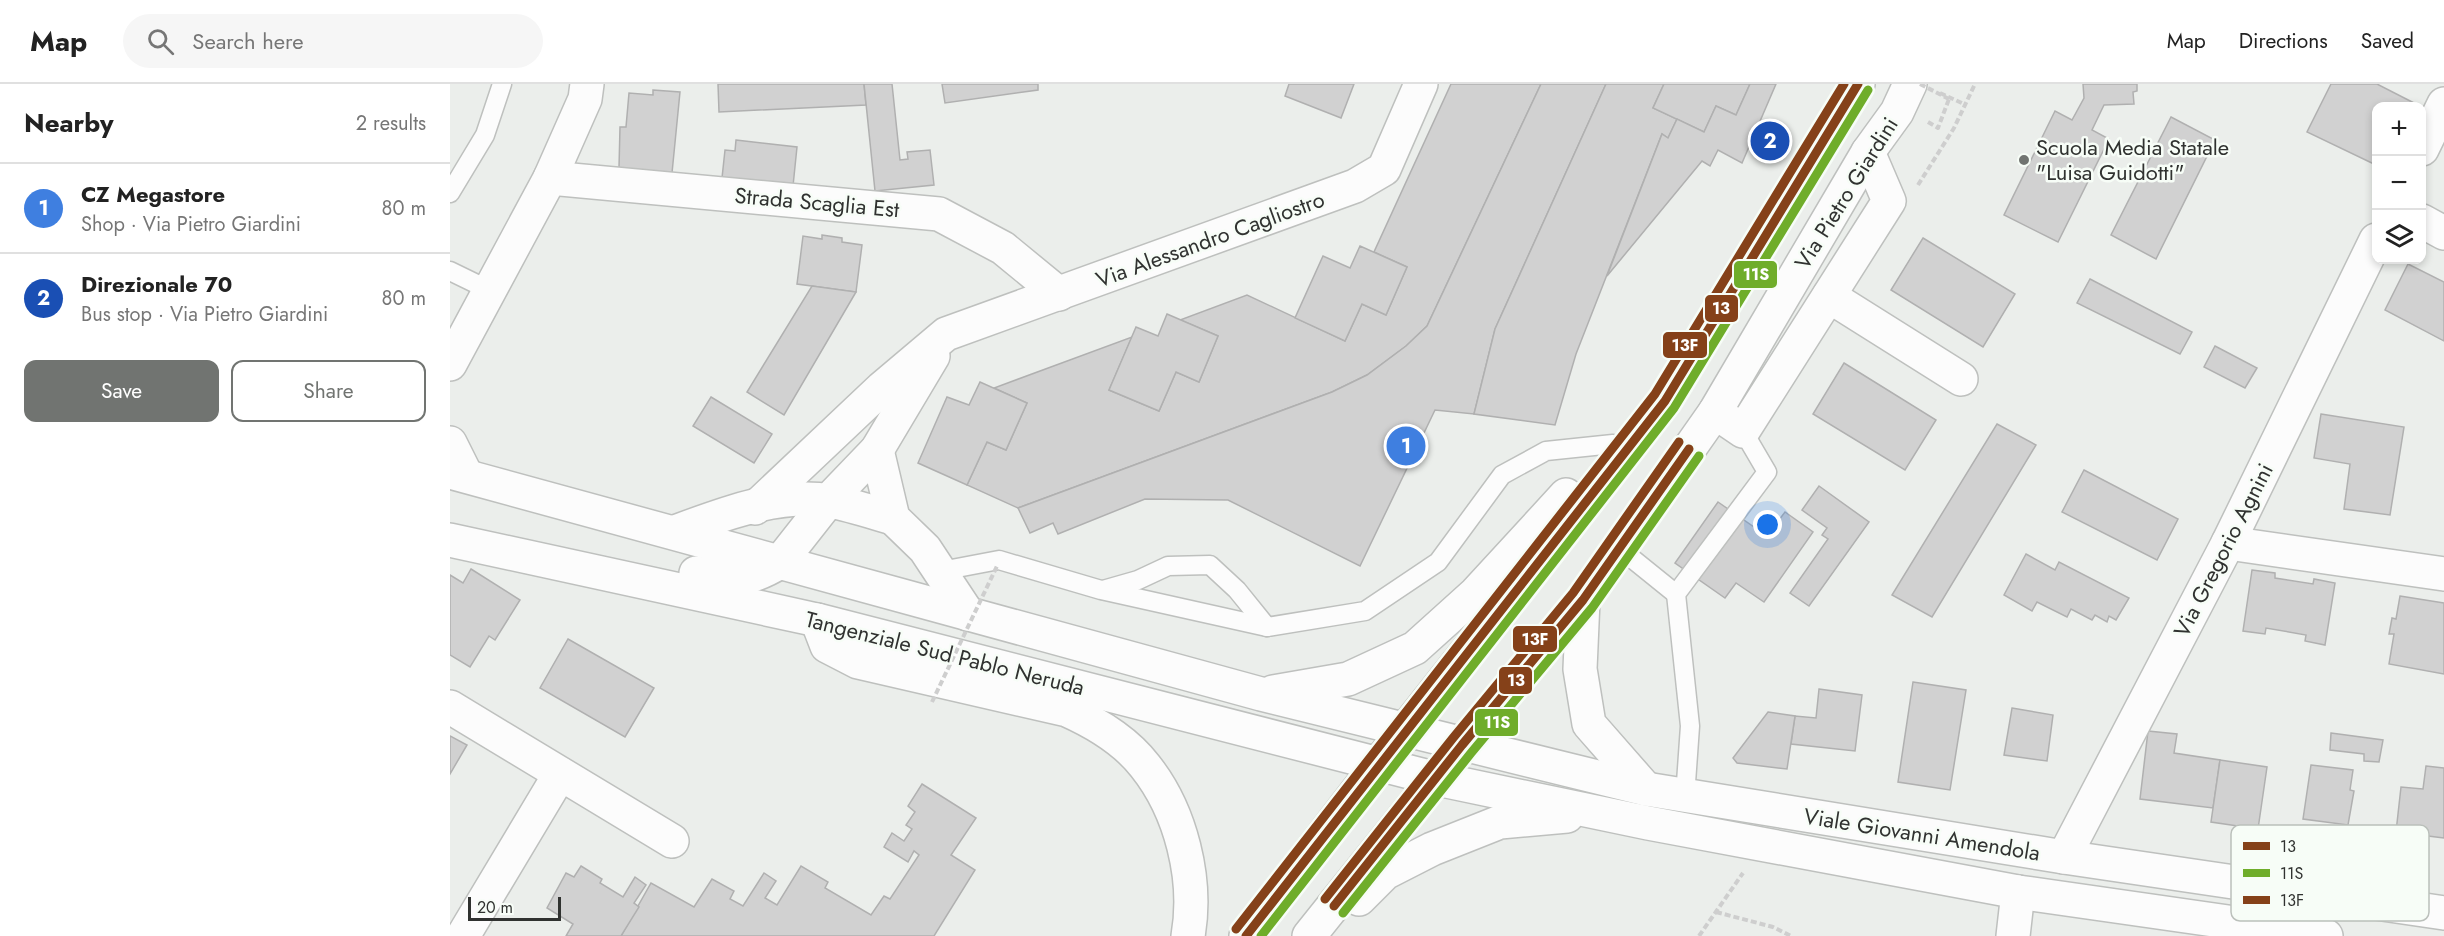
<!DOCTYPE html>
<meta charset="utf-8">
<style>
:root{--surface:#fff;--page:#f6f6f6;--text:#222;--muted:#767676;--line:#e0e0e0;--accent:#717471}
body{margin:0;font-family:Jost,sans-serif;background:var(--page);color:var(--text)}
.controls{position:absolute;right:18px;top:18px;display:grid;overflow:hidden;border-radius:12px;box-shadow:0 3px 9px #0003}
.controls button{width:54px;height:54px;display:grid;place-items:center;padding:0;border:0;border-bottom:2px solid var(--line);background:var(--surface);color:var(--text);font:30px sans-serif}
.scale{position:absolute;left:18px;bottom:15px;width:93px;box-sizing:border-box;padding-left:6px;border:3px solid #303230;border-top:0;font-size:16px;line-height:21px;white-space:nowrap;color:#303230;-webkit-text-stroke:4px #f7fdf7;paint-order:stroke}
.you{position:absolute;left:1318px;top:441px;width:21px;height:21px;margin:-15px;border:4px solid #fff;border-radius:50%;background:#1a73e8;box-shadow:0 0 0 9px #1a73e833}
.badge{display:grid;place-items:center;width:39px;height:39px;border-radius:50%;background:var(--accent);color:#fff;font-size:20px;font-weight:700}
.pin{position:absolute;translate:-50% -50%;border:3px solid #fff;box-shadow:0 2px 6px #0006}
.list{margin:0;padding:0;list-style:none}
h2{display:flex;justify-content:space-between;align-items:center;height:78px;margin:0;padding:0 24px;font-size:26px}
h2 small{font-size:20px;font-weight:400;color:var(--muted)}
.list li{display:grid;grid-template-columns:39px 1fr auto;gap:18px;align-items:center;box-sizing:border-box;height:90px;padding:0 24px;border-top:2px solid var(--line)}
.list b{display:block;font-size:22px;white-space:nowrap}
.list p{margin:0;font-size:20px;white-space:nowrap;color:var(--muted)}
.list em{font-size:20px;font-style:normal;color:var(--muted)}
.actions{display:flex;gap:12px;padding:18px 24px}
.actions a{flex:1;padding:14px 0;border:2px solid var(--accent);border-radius:12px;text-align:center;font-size:21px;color:var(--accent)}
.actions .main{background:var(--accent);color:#fff}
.icon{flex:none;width:33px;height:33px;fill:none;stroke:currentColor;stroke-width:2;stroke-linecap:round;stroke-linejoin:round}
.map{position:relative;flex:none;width:1994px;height:852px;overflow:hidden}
header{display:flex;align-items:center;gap:36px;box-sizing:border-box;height:84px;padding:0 30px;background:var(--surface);border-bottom:2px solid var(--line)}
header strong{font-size:28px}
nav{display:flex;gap:33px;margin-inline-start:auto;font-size:21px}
.search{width:420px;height:54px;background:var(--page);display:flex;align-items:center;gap:15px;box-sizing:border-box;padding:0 21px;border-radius:33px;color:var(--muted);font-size:22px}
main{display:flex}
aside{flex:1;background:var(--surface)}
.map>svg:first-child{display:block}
</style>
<header>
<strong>Map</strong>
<div class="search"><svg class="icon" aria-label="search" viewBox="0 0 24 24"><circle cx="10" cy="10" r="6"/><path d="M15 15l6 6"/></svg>Search here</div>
<nav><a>Map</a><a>Directions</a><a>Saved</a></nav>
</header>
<main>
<aside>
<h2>Nearby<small>2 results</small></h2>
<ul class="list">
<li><span class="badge" style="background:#3f7fe0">1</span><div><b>CZ Megastore</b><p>Shop · Via Pietro Giardini</p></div><em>80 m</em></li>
<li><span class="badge" style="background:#1a4fb4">2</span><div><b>Direzionale 70</b><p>Bus stop · Via Pietro Giardini</p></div><em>80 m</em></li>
</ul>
<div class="actions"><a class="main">Save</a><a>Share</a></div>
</aside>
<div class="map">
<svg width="1994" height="852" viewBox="0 0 1994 852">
<rect width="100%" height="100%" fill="#ebeeeb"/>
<g fill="#d1d1d1" stroke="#b0b0b0" stroke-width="1.5">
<path d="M268 0H414L416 21 269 28Z"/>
<path d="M414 0H442L450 76 458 75 457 68 480 66 484 101 425 107Z"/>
<path d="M492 0H588V6L495 19Z"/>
<path d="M839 0H904L891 34 835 12Z"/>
<path d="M1001 0H1091L977 242 956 262 917 291 882 308 568 424 517 401 537 358 556 366 577 319 544 304 682 253 659 306 709 327 726 288 749 298 768 252 730 236 797 211 895 257 912 220 936 231 957 183 924 168Z"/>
<path d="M1091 0H1156L1045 245 1024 330 985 326 910 482 778 416 695 415 608 450 603 439 580 449 568 424 882 308 917 291 956 262 977 242Z"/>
<path d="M1156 0H1214L1203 24 1227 35 1218 54 1212 50 1126 270 1105 341 1024 330 1045 245Z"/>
<path d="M1214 0H1300L1286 31 1266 22 1254 48 1203 24Z"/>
<path d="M1300 0H1326L1292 79 1268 66 1260 82 1252 77 1157 192 1212 50 1218 54 1227 35 1254 48 1266 22 1286 31Z"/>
<path d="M1633 0H1687V7L1683 8 1684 20 1654 21 1642 46 1659 55 1608 158 1554 131 1605 27 1622 36 1634 14Z"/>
<path d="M1881 0H1927L1968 21 1926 22V81L1857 48Z"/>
<path d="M203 6 230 8 222 89 169 84 170 43H176L179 9 203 11Z"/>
<path d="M1721 33 1765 56 1706 175 1661 151Z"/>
<path d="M286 56 347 63 343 102 272 94 275 66 285 67Z"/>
<path d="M372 151 392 154V158L412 161 406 208 347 200 353 152 372 155Z"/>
<path d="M1473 154 1565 210 1533 263 1441 206Z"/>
<path d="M910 162 957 183 936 231 912 220 895 257 845 234 873 172 900 184Z"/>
<path d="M1958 180 1994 198V257L1935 226Z"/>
<path d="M1640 195 1742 248 1730 270 1627 219Z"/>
<path d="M362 202 406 208 334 331 297 308Z"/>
<path d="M717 230 768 252 749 298 726 288 709 327 659 306 686 243 708 252Z"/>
<path d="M1765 262 1807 284 1795 304 1754 283Z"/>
<path d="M1394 279 1486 336 1455 386 1363 330Z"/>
<path d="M530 298 577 319 556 366 537 358 517 401 468 379 497 313 519 321Z"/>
<path d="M261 313 322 350 304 379 243 342Z"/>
<path d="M1871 330 1954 343 1940 431 1894 425 1900 380 1864 374Z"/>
<path d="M1547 340 1586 361 1482 533 1442 511Z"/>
<path d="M1634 386 1728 435 1707 476 1612 428Z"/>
<path d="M1369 402 1419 438 1359 522 1340 509 1378 455 1372 451 1377 444 1352 426Z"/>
<path d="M1268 418 1317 452 1335 428 1363 448 1314 518 1286 499 1275 514 1225 479Z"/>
<path d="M1576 470 1605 486 1609 478 1679 514 1666 536 1659 532 1657 538 1645 531 1642 536 1621 525 1617 533 1587 518 1582 527 1554 511Z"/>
<path d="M21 485 70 516 45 556 39 552 20 583 0 571V491L13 499Z"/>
<path d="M1802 486 1825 489V494L1863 500 1864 495 1885 499 1875 561 1855 557 1856 551 1816 544 1815 550 1793 547Z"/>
<path d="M1950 512 1994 519V590L1939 580 1944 550H1939L1942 534 1946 535Z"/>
<path d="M118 555 204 604 175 653 90 604Z"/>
<path d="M1463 598 1516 606 1500 706 1448 698Z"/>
<path d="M1369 605 1412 611 1405 667 1341 660 1345 632 1366 634Z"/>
<path d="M1562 624 1603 631 1597 677 1554 671Z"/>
<path d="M1318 628 1345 632 1337 685 1287 679 1283 674Z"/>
<path d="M1698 647 1727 650 1724 669 1770 676 1763 724 1690 715Z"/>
<path d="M1881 649 1933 656 1929 678 1914 677V670L1880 666Z"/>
<path d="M0 652 17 661 0 690Z"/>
<path d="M1770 676 1817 683 1808 745 1761 738Z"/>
<path d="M1861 681 1903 686 1900 706 1904 707 1898 741 1853 735Z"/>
<path d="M1976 682 1994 684V754L1946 748 1951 703 1973 705Z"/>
<path d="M472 700 526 734 501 771 525 786 484 852H171L201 799 244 823 262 795 284 807 280 815 293 822 314 789 326 797 315 814 327 821 351 782 378 798 375 804 421 831 434 812 440 815 469 771 464 767 458 778 434 763 442 749 454 757 462 745 456 741 465 728 458 722Z"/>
<path d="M131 782 152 795 150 799 173 813 185 793 196 801 184 819 189 823 171 852H116L123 840 97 824 116 789 124 793Z"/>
</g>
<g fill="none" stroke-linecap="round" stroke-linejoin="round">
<defs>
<g id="lane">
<path d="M0 109 35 51 52 0"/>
<path d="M0 187 41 207"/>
<path d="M1169 464 1226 510"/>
<path d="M491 487 549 476 651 506 817 543 915 527 988 478 1052 391 1096 367 1163 360"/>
<path d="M653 506 688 496 718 482 760 481 787 506 817 543"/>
<path d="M1235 713 1240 642 1226 510 1317 388 1293 347"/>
</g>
<g id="street">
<path d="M1972 65 1994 20"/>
<path d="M100 94 489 130 553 164 609 210"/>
<path d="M1972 137 1994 149"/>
<path d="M1379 212 1511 295"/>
<path d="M0 280 100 94 135 15 137 0"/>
<path d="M1265 328 1293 347 1439 117 1418 68"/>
<path d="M0 359 16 391"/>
<path d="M427 366 443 434 475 465 518 530"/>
<path d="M305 424 432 304 496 250 905 102 934 85 971 0"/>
<path d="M225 448C271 431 329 408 380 417 401 421 422 428 443 434"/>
<path d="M1778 459 1994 490"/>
<path d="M330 478 378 417 427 366 483 272"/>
<path d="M0 623 222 757"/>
<path d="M1614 773 1778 459 1926 156"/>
<path d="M13 852 110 690"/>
<path d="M1563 852 1568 808"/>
</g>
<g id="secondary">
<path d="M0 388 811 610 1196 705 1614 773 1994 829"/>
<path d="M0 456 367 536 987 695 1198 739 1568 808 1876 852"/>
<path d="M246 489C283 497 297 498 330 478"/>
<path d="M1133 516 1130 585 1139 640 1196 705"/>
<path d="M367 536 377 562 408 578 617 626C646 639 675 656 695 682 731 727 748 795 738 852"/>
<path d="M823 608 898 595 965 564 1026 509 1116 411"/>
<path d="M909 815 935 789 982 765 1050 738 1117 732"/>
<path d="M796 852 929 679 1215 317 1408 0"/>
<path d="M859 852 1012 661 1133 516 1265 328 1418 68 1447 28 1460 0"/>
</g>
</defs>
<use href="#lane" stroke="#bec0be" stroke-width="21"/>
<use href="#street" stroke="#bec0be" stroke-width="36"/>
<use href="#secondary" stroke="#bec0be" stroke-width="36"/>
<g stroke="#cecece" stroke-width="4" stroke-dasharray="6 3" stroke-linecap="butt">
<path d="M1490 9 1516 21"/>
<path d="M1478 38 1488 44 1499 15"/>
<path d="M1468 101 1504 44 1525 0"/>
<path d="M1266 828 1323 843 1341 852"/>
<path d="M1249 852 1293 789"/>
</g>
<use href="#lane" stroke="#fcfcfc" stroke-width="18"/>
<use href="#street" stroke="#fcfcfc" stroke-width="33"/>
<use href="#secondary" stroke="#fcfcfc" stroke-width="33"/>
<g stroke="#cecece" stroke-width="4" stroke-dasharray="6 3" stroke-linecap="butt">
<path d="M1470 0 1499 15"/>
<path d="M482 618 548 480"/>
</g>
<defs>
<g id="bus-1">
<path d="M884 822 1012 661 1133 516 1239 365"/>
<path d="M796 852 1215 317 1408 0"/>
</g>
<g id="bus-2">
<path d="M893 829 1021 669 1142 524 1249 372"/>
<path d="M811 852 1224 324 1418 6"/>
</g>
<g id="bus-3">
<path d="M875 815 1003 654 1123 509 1229 358"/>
<path d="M786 845 1205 310 1394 0"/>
</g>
</defs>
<use href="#bus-1" stroke="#f7fdf7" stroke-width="14"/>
<use href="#bus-2" stroke="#f7fdf7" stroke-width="14"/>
<use href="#bus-3" stroke="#f7fdf7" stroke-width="14"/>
<use href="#bus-1" stroke="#854119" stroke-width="9"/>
<use href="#bus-2" stroke="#6fad2a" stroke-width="9"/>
<use href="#bus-3" stroke="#854119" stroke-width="9"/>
</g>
<circle fill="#717471" stroke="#f7fdf7" stroke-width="2" cx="1574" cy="76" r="6"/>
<g text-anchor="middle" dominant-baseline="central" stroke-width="5" stroke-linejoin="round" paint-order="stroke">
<g font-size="22" fill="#303230" stroke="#f7fdf7" text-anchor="start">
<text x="1586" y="63">Scuola Media Statale<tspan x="1586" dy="25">"Luisa Guidotti"</tspan></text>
</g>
<g font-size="22" fill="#303230" stroke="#f7fdf7">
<text transform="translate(1396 109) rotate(-58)">Via Pietro Giardini</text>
<text transform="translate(367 118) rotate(5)">Strada Scaglia Est</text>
<text transform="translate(760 155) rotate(-20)">Via Alessandro Cagliostro</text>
<text transform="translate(1773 466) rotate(-63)">Via Gregorio Agnini</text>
<text transform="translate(495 569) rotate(14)">Tangenziale Sud Pablo Neruda</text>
<text transform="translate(1472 750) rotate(9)">Viale Giovanni Amendola</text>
</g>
</g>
<rect x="1781" y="741" width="198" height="96" rx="9" fill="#f7fdf7" stroke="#bbc0bb" stroke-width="1.5"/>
<rect x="1793" y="758" width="27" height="8" fill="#854119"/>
<rect x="1793" y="785" width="27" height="8" fill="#6fad2a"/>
<rect x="1793" y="812" width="27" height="8" fill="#854119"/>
<g font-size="16" fill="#303230">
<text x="1830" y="768">13</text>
<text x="1830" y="795">11S</text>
<text x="1830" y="822">13F</text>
</g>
<g stroke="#f7fdf7" stroke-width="2">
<rect x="1283" y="176" width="45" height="29" rx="6" fill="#6fad2a"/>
<rect x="1254" y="210" width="35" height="29" rx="6" fill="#854119"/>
<rect x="1212" y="247" width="46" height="28" rx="6" fill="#854119"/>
<rect x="1062" y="541" width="46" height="28" rx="6" fill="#854119"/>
<rect x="1048" y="582" width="35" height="29" rx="6" fill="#854119"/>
<rect x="1024" y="624" width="45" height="29" rx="6" fill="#6fad2a"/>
</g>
<g font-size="16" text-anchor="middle" font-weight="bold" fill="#fff">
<text x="1306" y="196">11S</text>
<text x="1271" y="230">13</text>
<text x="1235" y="267">13F</text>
<text x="1085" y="561">13F</text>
<text x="1066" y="602">13</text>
<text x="1047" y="644">11S</text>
</g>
</svg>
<div class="controls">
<button>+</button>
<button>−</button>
<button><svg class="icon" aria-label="layers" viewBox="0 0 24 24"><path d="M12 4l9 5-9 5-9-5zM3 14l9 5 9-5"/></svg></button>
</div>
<div class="scale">20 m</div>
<div class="you"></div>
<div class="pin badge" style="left:956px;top:362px;background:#3f7fe0">1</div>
<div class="pin badge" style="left:1320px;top:57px;background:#1a4fb4">2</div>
</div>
</main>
